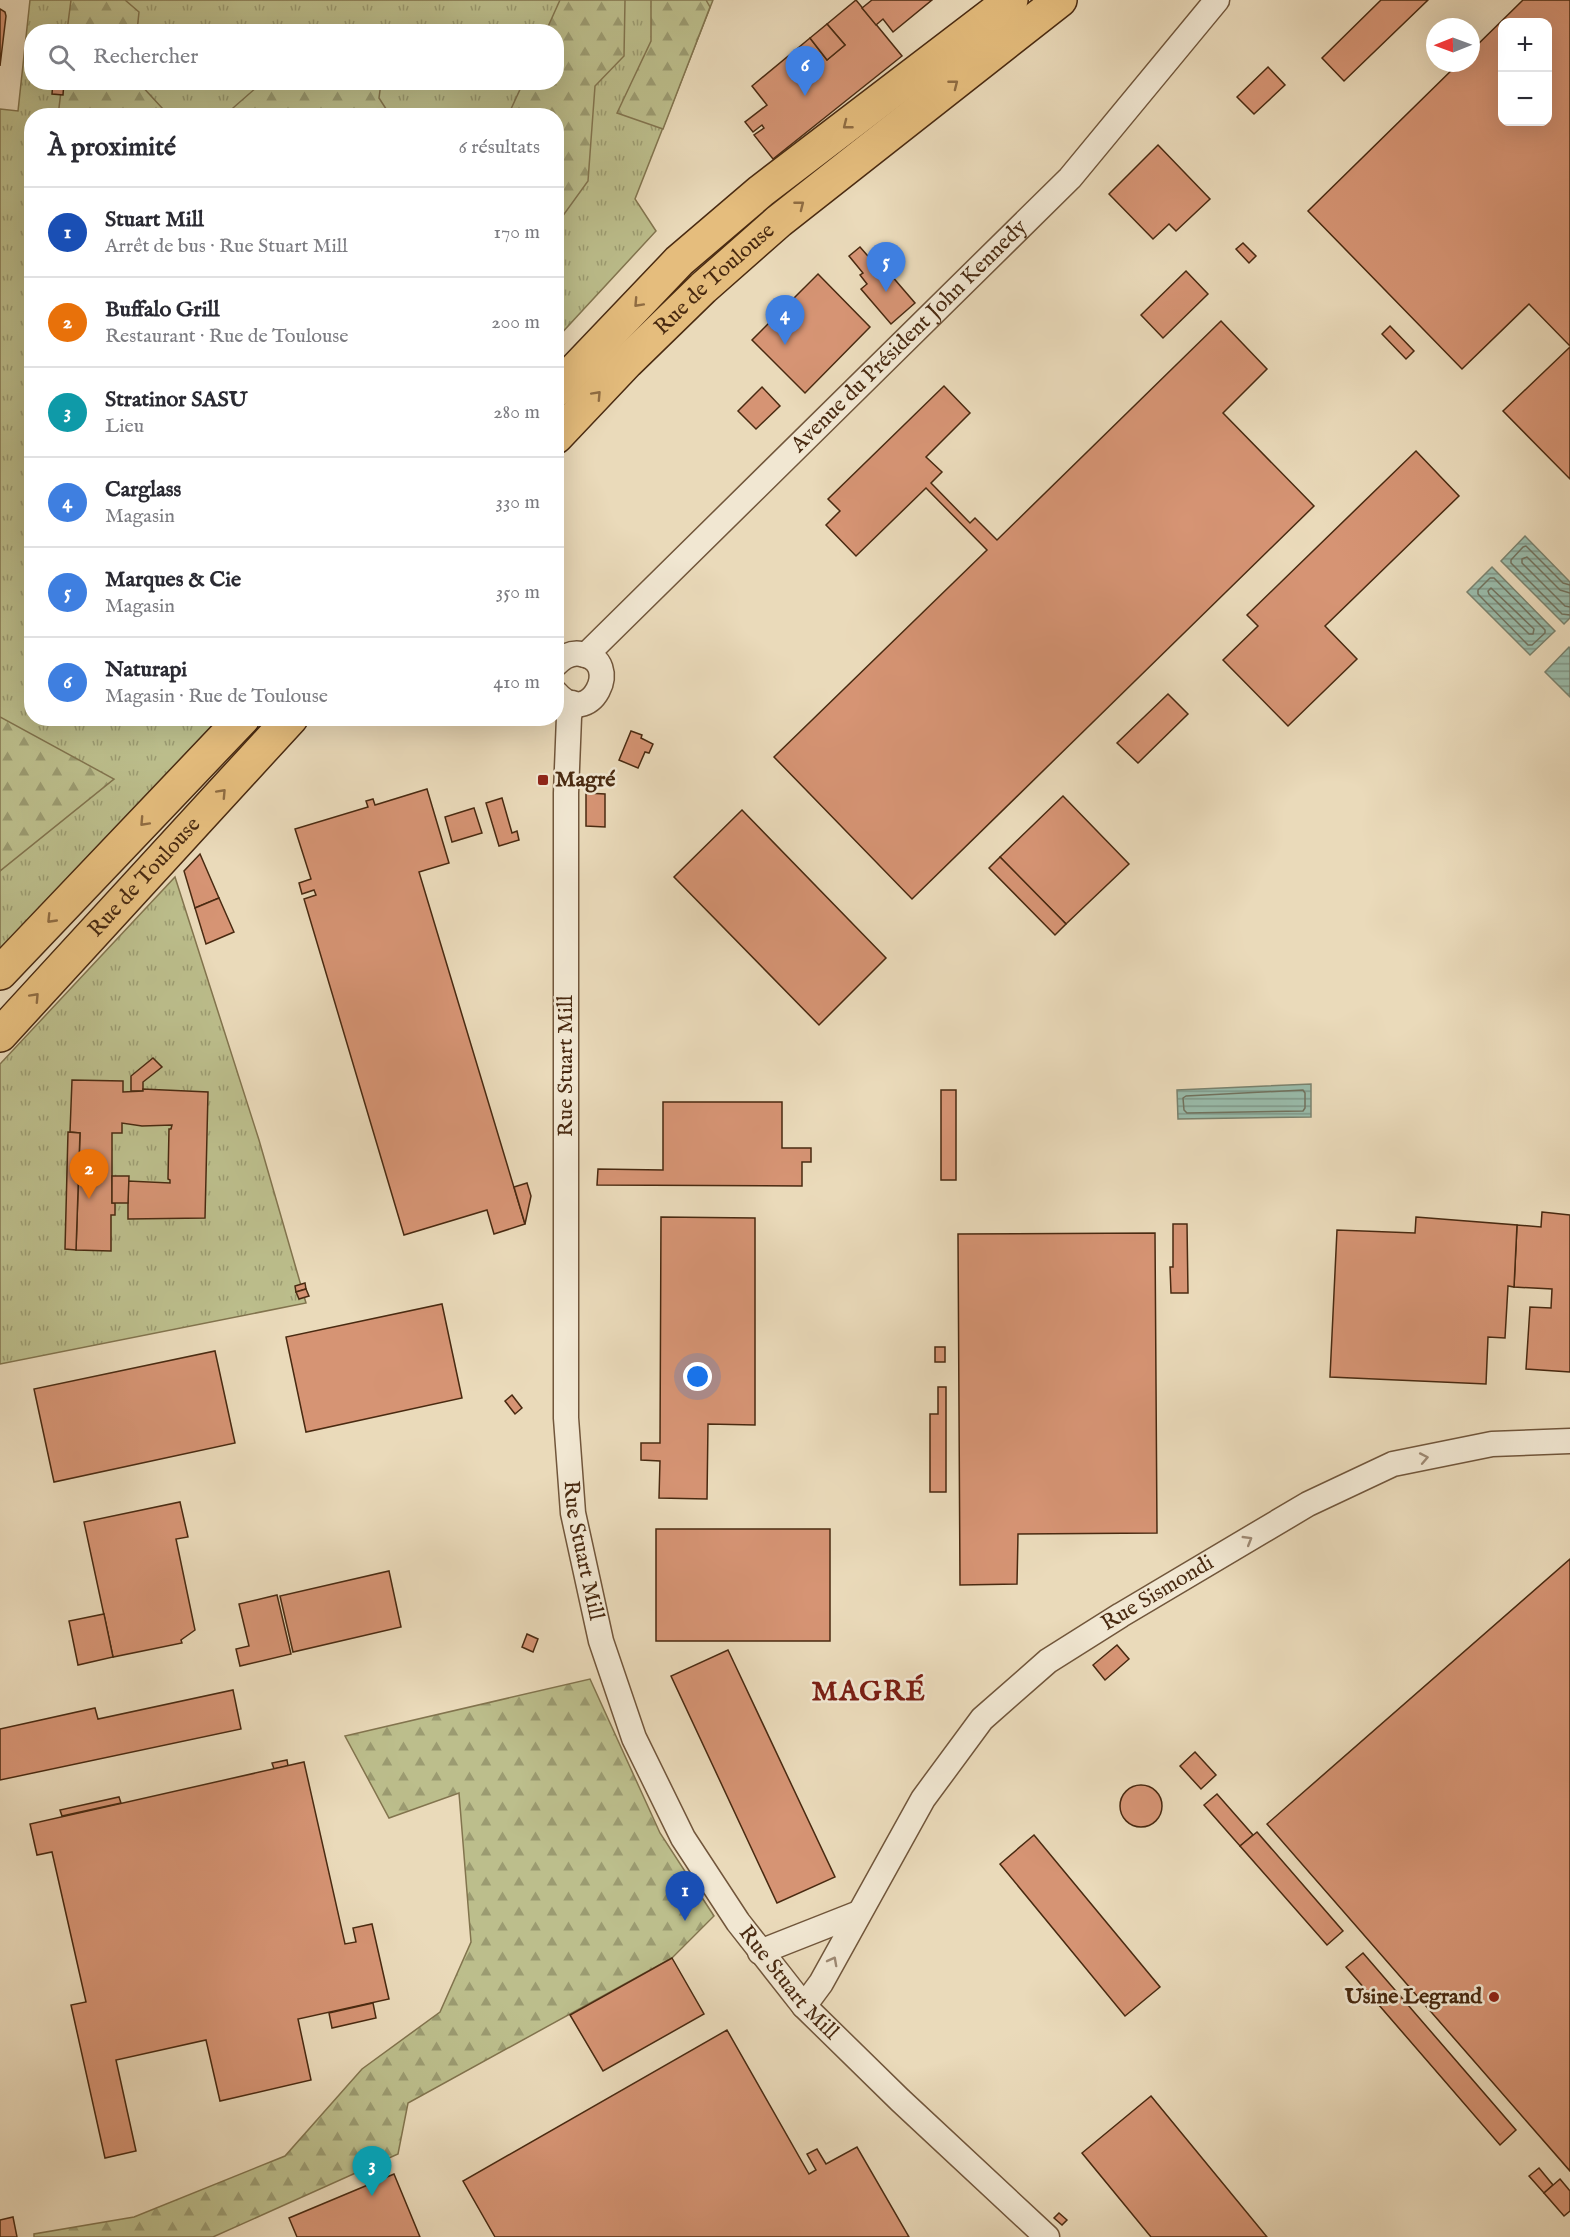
<!DOCTYPE html>
<html lang="fr">
<meta charset="utf-8">
<style>
:root{--surface:#fff;--page:#f2f2f3;--text:#2b2b33;--muted:#7c7c81;--line:#e1e1e2;--accent:#db2777}
body{margin:0;font-family:"IM FELL English",serif;background:var(--page);color:var(--text)}
.controls{position:absolute;right:18px;top:18px;display:grid;overflow:hidden;border-radius:12px;box-shadow:0 6px 24px #0002}
.controls button{width:54px;height:54px;display:grid;place-items:center;padding:0;border:0;border-bottom:2px solid var(--line);background:var(--surface);color:var(--text);font:30px sans-serif}
.compass{position:absolute;left:1426px;top:18px;width:54px;height:54px;border-radius:50%;background:var(--surface);box-shadow:0 6px 24px #0002;rotate:269deg}
.you{position:absolute;left:698px;top:1377px;width:21px;height:21px;margin:-15px;border:4px solid #fff;border-radius:50%;background:#1a73e8;box-shadow:0 0 0 9px #1a73e833}
.badge{display:grid;place-items:center;width:39px;height:39px;border-radius:50%;background:var(--accent);color:#fff;font-size:20px;font-weight:700}
.pin{position:absolute;translate:-50% -50px;filter:drop-shadow(0 2px 3px #0008)}
.pin::after{content:'';position:absolute;top:32px;width:21px;height:18px;background:inherit;clip-path:polygon(0 0,100% 0,50% 100%)}
.list{margin:0;padding:0;list-style:none}
h2{display:flex;justify-content:space-between;align-items:center;height:78px;margin:0;padding:0 24px;font-size:26px}
h2 small{font-size:20px;font-weight:400;color:var(--muted)}
.list li{display:grid;grid-template-columns:39px 1fr auto;gap:18px;align-items:center;box-sizing:border-box;height:90px;padding:0 24px;border-top:2px solid var(--line)}
.list b{display:block;font-size:22px;white-space:nowrap}
.list p{margin:0;font-size:20px;white-space:nowrap;color:var(--muted)}
.list em{font-size:20px;font-style:normal;color:var(--muted)}
.icon{flex:none;width:33px;height:33px;fill:none;stroke:currentColor;stroke-width:2;stroke-linecap:round;stroke-linejoin:round}
.map{position:relative;flex:none;width:1570px;height:2237px;overflow:hidden}
.search{position:absolute;background:var(--surface);box-shadow:0 6px 24px #0002;left:24px;top:24px;width:540px;height:66px;display:flex;align-items:center;gap:15px;box-sizing:border-box;padding:0 21px;border-radius:24px;color:var(--muted);font-size:22px}
.panel{position:absolute;background:var(--surface);box-shadow:0 6px 24px #0002;left:24px;top:108px;width:540px;height:618px;border-radius:24px}
.map>svg:first-child{display:block}
</style>
<div class="map">
<svg width="1570" height="2237" viewBox="0 0 1570 2237">
<defs>
<pattern id="grass-tufts" width="24" height="20" patternUnits="userSpaceOnUse" patternTransform="scale(1.5)"><rect width="24" height="20" fill="#bcbe8c"/><path d="M3 7l-1-3M5 7V3M7 7l1-3M15 17l-1-3M17 17v-4M19 17l1-3" fill="none" stroke="#9b9b71"/></pattern>
<pattern id="forest-firs" width="22" height="20" patternUnits="userSpaceOnUse" patternTransform="scale(1.5)"><rect width="22" height="20" fill="#bcbe8c"/><path d="M5 1l3.5 6h-7zM16 11l3.5 6h-7z" fill="#9b9b71"/></pattern>
<pattern id="water-rules" width="6" height="5" patternUnits="userSpaceOnUse" patternTransform="scale(1.5)"><rect width="6" height="5" fill="#9ba"/><path d="M0 2.5h6" fill="none" stroke="#7f9889"/></pattern>
</defs>
<rect width="100%" height="100%" fill="#eadaba"/>
<filter id="stains"><feTurbulence type="fractalNoise" baseFrequency=".00333" numOctaves="4"/><feColorMatrix values="0 0 0 0 .2 0 0 0 0 .09 0 0 0 0 .02 0 0 0 .5 -.17"/></filter>
<radialGradient id="worn" r=".72"><stop offset=".6" stop-color="#630" stop-opacity="0"/><stop offset="1" stop-color="#630" stop-opacity=".3"/></radialGradient>
<g fill="url(#grass-tufts)" stroke="#82744e" stroke-width="1.5" fill-rule="evenodd">
<path d="M30 0H713L635 199 656 231 557 338 556 116H32V718L220 719 0 951V109L18 111ZM32 32H556V82H32Z"/>
<path d="M175 877 259 1140 306 1303 0 1364V1064Z"/>
</g>
<g fill="url(#forest-firs)" stroke="#82744e" stroke-width="1.5">
<path d="M71 0H125L139 12 137 31H67Z"/>
<path d="M560 0H625L624 56 595 86 588 181 557 224 556 116 513 115 511 109 523 83 556 82V32L546 31Z"/>
<path d="M651 0H706L710 7 663 129 617 113 651 41Z"/>
<path d="M62 83H139L163 109V115L58 116Z"/>
<path d="M258 83H381L379 98 390 115H225L257 87Z"/>
<path d="M0 717 114 779 0 871Z"/>
<path d="M590 1679 660 1833 714 1916 672 1958 408 2103 398 2154 213 2237H34V2234L134 2217 285 2156 362 2069 440 2012 471 1942 459 1793 389 1818 345 1736Z"/>
</g>
<g fill="url(#water-rules)" stroke="#79816d" stroke-width="1.5">
<path d="M1525 536 1570 582V618L1564 624 1501 561Z"/>
<path d="M1492 567 1555 631 1530 655 1467 592Z"/>
<path d="M1569 647 1570 648V697L1545 672Z"/>
<path d="M1311 1084V1117L1178 1119 1177 1090Z"/>
</g>
<g fill="none" stroke-linecap="round" stroke-linejoin="round">
<g stroke="#71725e" stroke-width="1.5">
<path d="M1490 578H1494L1545 630V633L1532 645H1528L1478 594V590Z"/>
<path d="M1570 585 1563 583 1526 546 1523 547 1511 560V563L1562 614 1570 615"/>
<path d="M1491 588 1534 629 1533 634H1529L1489 594 1488 591Z"/>
<path d="M1570 593 1560 590 1527 557 1522 559V563L1565 606 1570 607"/>
<path d="M1303 1090 1305 1093V1108L1303 1111 1187 1113 1184 1110 1183 1098 1186 1096Z"/>
</g>
</g>
<g fill="#d69474" stroke="#492a11" stroke-width="1.5" fill-rule="evenodd">
<path d="M856 0 902 56 773 159 754 135 764 128 762 125 753 132 745 122 767 105 752 86 810 38 827 60 845 45 827 24Z"/>
<path d="M872 0H932L893 32 883 19 876 25 862 8Z"/>
<path d="M1381 0H1428L1344 81 1322 58Z"/>
<path d="M1523 0H1570V346L1529 304 1462 369 1308 211 1459 63H1471V51ZM1502 22H1548V122H1502Z"/>
<path d="M0 9 5 12 6 16 0 66Z"/>
<path d="M827 24 845 45 827 60 810 38Z"/>
<path d="M1268 67 1285 85 1254 114 1237 97Z"/>
<path d="M53 82H64L63 95 52 94Z"/>
<path d="M1158 145 1210 199 1176 231 1169 224 1153 239 1109 194Z"/>
<path d="M1243 243 1256 256 1249 263 1236 249Z"/>
<path d="M860 247 874 263 878 260 915 303 891 324 861 289 867 284 860 275 863 273 849 256Z"/>
<path d="M1186 271 1208 294 1163 338 1141 315Z"/>
<path d="M818 274 870 327 805 393 752 340Z"/>
<path d="M1221 321 1267 369 1223 413 1314 506 912 899 774 757 987 550 926 488 856 556 826 525 840 511 828 499 944 386 970 413 926 457 942 472 931 483 970 523 975 518 997 540Z"/>
<path d="M1390 326 1414 351 1406 359 1382 334Z"/>
<path d="M1570 347V479L1503 411Z"/>
<path d="M762 387 780 406 756 429 738 411Z"/>
<path d="M1416 451 1459 496 1325 626 1357 659 1288 726 1223 660 1258 626 1247 615Z"/>
<path d="M1168 694 1188 714 1138 763 1117 743Z"/>
<path d="M631 731 642 735 641 738 653 744 649 753 645 752 638 768 619 760Z"/>
<path d="M427 789 449 863 419 872 525 1224 494 1234 487 1210 404 1235 304 899 316 895 314 890 302 894 299 883 311 879 295 829 368 807 366 801 373 799 375 805Z"/>
<path d="M586 793 605 794V827L586 826Z"/>
<path d="M1063 796 1129 864 1066 924 1000 857Z"/>
<path d="M502 798 512 833 517 831 519 840 499 846 486 803Z"/>
<path d="M474 808 482 833 452 842 445 817Z"/>
<path d="M742 810 886 958 819 1025 674 877Z"/>
<path d="M200 854 219 898 195 908 184 871Z"/>
<path d="M1000 857 1066 924 1055 935 989 868Z"/>
<path d="M219 898 234 932 206 944 195 908Z"/>
<path d="M153 1058 162 1067 143 1082V1091H131V1076Z"/>
<path d="M72 1080 123 1081V1092L143 1091V1089L208 1092 205 1218 128 1219V1181L170 1183V1180L168 1179 169 1129H171L172 1125 142 1126 122 1123V1133H112V1203H115V1215H111V1251L76 1250 80 1133 70 1132Z"/>
<rect x="941" y="1090" width="15" height="90"/>
<path d="M663 1102H782V1148H811V1162H802V1186L597 1185 598 1169 663 1170Z"/>
<path d="M68 1132 80 1133 76 1250 65 1249Z"/>
<path d="M112 1176H129L128 1203H112Z"/>
<path d="M527 1183 531 1196 525 1224 514 1187Z"/>
<path d="M1542 1212 1570 1215V1372L1526 1369 1530 1307 1551 1308 1552 1289 1514 1287 1517 1225 1541 1227Z"/>
<path d="M661 1217 755 1218V1425L708 1424 707 1499 659 1498 660 1461 641 1460V1443H660Z"/>
<path d="M1416 1217 1517 1225 1514 1287 1508 1286 1505 1338 1488 1337 1486 1384 1330 1377 1337 1230 1415 1233Z"/>
<path d="M1173 1224H1187L1188 1293H1171L1170 1267H1173Z"/>
<path d="M1155 1233 1157 1533 1018 1534 1017 1584 960 1585 958 1234Z"/>
<path d="M305 1283 306 1289 296 1292 295 1286Z"/>
<path d="M306 1289 309 1296 299 1299 296 1292Z"/>
<path d="M442 1304 462 1398 306 1432 286 1337Z"/>
<rect x="935" y="1347" width="10" height="15"/>
<path d="M215 1351 235 1443 54 1482 34 1389Z"/>
<path d="M938 1387H946V1492H930V1414H938Z"/>
<path d="M512 1395 522 1408 515 1414 505 1401Z"/>
<path d="M180 1502 188 1537 176 1539 195 1630 181 1640 182 1643 113 1657 84 1522Z"/>
<rect x="656" y="1529" width="174" height="112"/>
<path d="M1570 1559V2171L1267 1824Z"/>
<path d="M389 1571 401 1627 293 1652 280 1596Z"/>
<path d="M277 1595 291 1654 240 1666 236 1649 249 1646 239 1604Z"/>
<path d="M104 1614 113 1657 78 1665 69 1621Z"/>
<path d="M527 1634 538 1639 533 1652 522 1647Z"/>
<path d="M1117 1645 1129 1659 1105 1680 1093 1665Z"/>
<path d="M728 1650 835 1877 777 1903 671 1676Z"/>
<path d="M233 1690 241 1729 0 1780V1729L95 1708 98 1719Z"/>
<path d="M1195 1752 1216 1775 1201 1789 1180 1766Z"/>
<path d="M287 1760 288 1766 274 1769 272 1763Z"/>
<path d="M304 1762 345 1944 356 1942 353 1928 372 1924 389 1999 298 2019 311 2080 220 2101 206 2040 116 2060 136 2151 105 2158 71 2005 86 2002 52 1852 37 1855 30 1824Z"/>
<circle cx="1141" cy="1806" r="21"/>
<path d="M1217 1794 1253 1835 1240 1846 1204 1805Z"/>
<path d="M119 1797 121 1803 62 1816 60 1810Z"/>
<path d="M1257 1832 1343 1931 1327 1945 1240 1846Z"/>
<path d="M1034 1835 1160 1987 1125 2016 1000 1864Z"/>
<path d="M1363 1953 1516 2130 1500 2145 1346 1967Z"/>
<path d="M672 1958 704 2014 603 2071 570 2015Z"/>
<path d="M373 2003 376 2018 332 2028 329 2013Z"/>
<path d="M727 2030 809 2174 816 2170 807 2154 817 2149 826 2164 857 2147 909 2237H495L463 2181Z"/>
<path d="M1151 2096 1267 2237H1151L1082 2153Z"/>
<path d="M1539 2168 1553 2185 1544 2193 1529 2176Z"/>
<path d="M394 2174 420 2237H297L289 2218Z"/>
<path d="M1560 2179 1570 2191V2211L1564 2216 1544 2193Z"/>
<path d="M1059 2213 1067 2220 1062 2225 1054 2218Z"/>
<path d="M13 2217 17 2237H0V2220Z"/>
</g>
<g fill="none" stroke-linecap="round" stroke-linejoin="round">
<defs>
<g id="minor">
<path id="s1" d="M586 655 1070 178 1217 0"/>
<path d="M556 664C563 657 571 652 581 654 625 660 590 732 556 693"/>
<path id="s2" d="M572 703 569 717 566 793V1418L573 1513 601 1641 634 1738 683 1838 738 1922 804 2006 900 2100 1047 2237"/>
<path d="M760 1952 859 1913"/>
<path id="s3" d="M804 2006 821 1983 923 1799 982 1719 1048 1661 1121 1615 1308 1504 1393 1464 1492 1444 1570 1441"/>
</g>
<g id="primary">
<path d="M556 390 679 261 761 191 1011 0"/>
<path id="s4" d="M556 437 627 362 703 288 779 221 1060 0"/>
<path d="M0 973 243 718"/>
<path id="s5" d="M0 1035 291 718"/>
</g>
</defs>
<use href="#minor" stroke="#71563b" stroke-width="27"/>
<use href="#primary" stroke="#492a11" stroke-width="36"/>
<use href="#minor" stroke="#f1e7d2" stroke-width="24"/>
<use href="#primary" stroke="#e5bd7d" stroke-width="33"/>
</g>
<defs><path id="oneway-chevron" d="M-2-3.5L2.5 0L-2 3.5" fill="none" stroke-width="1.6" stroke-linecap="round" stroke-linejoin="round" transform="scale(1.5)"/></defs>
<g stroke="#8f6c42">
<use href="#oneway-chevron" transform="translate(954 84) rotate(-38)"/>
<use href="#oneway-chevron" transform="translate(847 125) rotate(142)"/>
<use href="#oneway-chevron" transform="translate(800 205) rotate(-38)"/>
<use href="#oneway-chevron" transform="translate(638 303) rotate(133)"/>
<use href="#oneway-chevron" transform="translate(597 395) rotate(-47)"/>
<use href="#oneway-chevron" transform="translate(222 793) rotate(-47)"/>
<use href="#oneway-chevron" transform="translate(144 822) rotate(133)"/>
<use href="#oneway-chevron" transform="translate(51 919) rotate(134)"/>
<use href="#oneway-chevron" transform="translate(35 997) rotate(-47)"/>
</g>
<g stroke="#9d8872">
<use href="#oneway-chevron" transform="translate(1424 1458) rotate(-11)"/>
<use href="#oneway-chevron" transform="translate(1248 1540) rotate(-31)"/>
<use href="#oneway-chevron" transform="translate(833 1961) rotate(-62)"/>
</g>
<g fill="#8f2418" stroke="#f1e7d2" stroke-width="2">
<rect x="537" y="774" width="12" height="12" rx="3"/>
<circle cx="1494" cy="1997" r="6"/>
</g>
<g text-anchor="middle" dominant-baseline="central" stroke-width="5" stroke-linejoin="round" paint-order="stroke">
<g font-size="22" fill="#492a11" stroke="#f1e7d2">
<text stroke="none"><textPath href="#s4" startOffset="224">Rue de Toulouse</textPath></text>
<text stroke="none"><textPath href="#s1" startOffset="454">Avenue du Président John Kennedy</textPath></text>
<text stroke="none"><textPath href="#s5" startOffset="214">Rue de Toulouse</textPath></text>
<text transform="translate(566 1066) rotate(-90)">Rue Stuart Mill</text>
<text stroke="none"><textPath href="#s2" startOffset="849">Rue Stuart Mill</textPath></text>
<text stroke="none"><textPath href="#s3" startOffset="555">Rue Sismondi</textPath></text>
<text stroke="none"><textPath href="#s2" startOffset="1335">Rue Stuart Mill</textPath></text>
</g>
<g font-size="22" font-weight="bold" fill="#492a11" stroke="#f1e7d2" text-anchor="start">
<text x="555" y="780">Magré</text>
<text x="1482" y="1997" text-anchor="end">Usine Legrand</text>
</g>
<g font-size="28" font-weight="bold" letter-spacing="1.5" fill="#7a1f14" stroke="#f1e7d2">
<text x="869" y="1692">MAGRÉ</text>
</g>
</g>
<rect width="100%" height="100%" filter="url(#stains)"/>
<rect width="100%" height="100%" fill="url(#worn)"/>
</svg>
<div class="controls">
<button>+</button>
<button>−</button>
</div>
<svg class="compass" viewBox="-18 -18 36 36"><path d="M0-13l5 13h-10z" fill="#e53935"/><path d="M0 13l5-13h-10z" fill="#7c7c81"/></svg>
<div class="you"></div>
<div class="pin badge" style="left:685px;top:1921px;background:#1a4fb4">1</div>
<div class="pin badge" style="left:89px;top:1199px;background:#e8710a">2</div>
<div class="pin badge" style="left:372px;top:2196px;background:#0f9aa8">3</div>
<div class="pin badge" style="left:785px;top:345px;background:#3f7fe0">4</div>
<div class="pin badge" style="left:886px;top:292px;background:#3f7fe0">5</div>
<div class="pin badge" style="left:805px;top:96px;background:#3f7fe0">6</div>
<div class="search"><svg class="icon" aria-label="search" viewBox="0 0 24 24"><circle cx="10" cy="10" r="6"/><path d="M15 15l6 6"/></svg>Rechercher</div>
<section class="panel">
<h2>À proximité<small>6 résultats</small></h2>
<ul class="list">
<li><span class="badge" style="background:#1a4fb4">1</span><div><b>Stuart Mill</b><p>Arrêt de bus · Rue Stuart Mill</p></div><em>170 m</em></li>
<li><span class="badge" style="background:#e8710a">2</span><div><b>Buffalo Grill</b><p>Restaurant · Rue de Toulouse</p></div><em>200 m</em></li>
<li><span class="badge" style="background:#0f9aa8">3</span><div><b>Stratinor SASU</b><p>Lieu</p></div><em>280 m</em></li>
<li><span class="badge" style="background:#3f7fe0">4</span><div><b>Carglass</b><p>Magasin</p></div><em>330 m</em></li>
<li><span class="badge" style="background:#3f7fe0">5</span><div><b>Marques &amp; Cie</b><p>Magasin</p></div><em>350 m</em></li>
<li><span class="badge" style="background:#3f7fe0">6</span><div><b>Naturapi</b><p>Magasin · Rue de Toulouse</p></div><em>410 m</em></li>
</ul>
</section>
</div>
